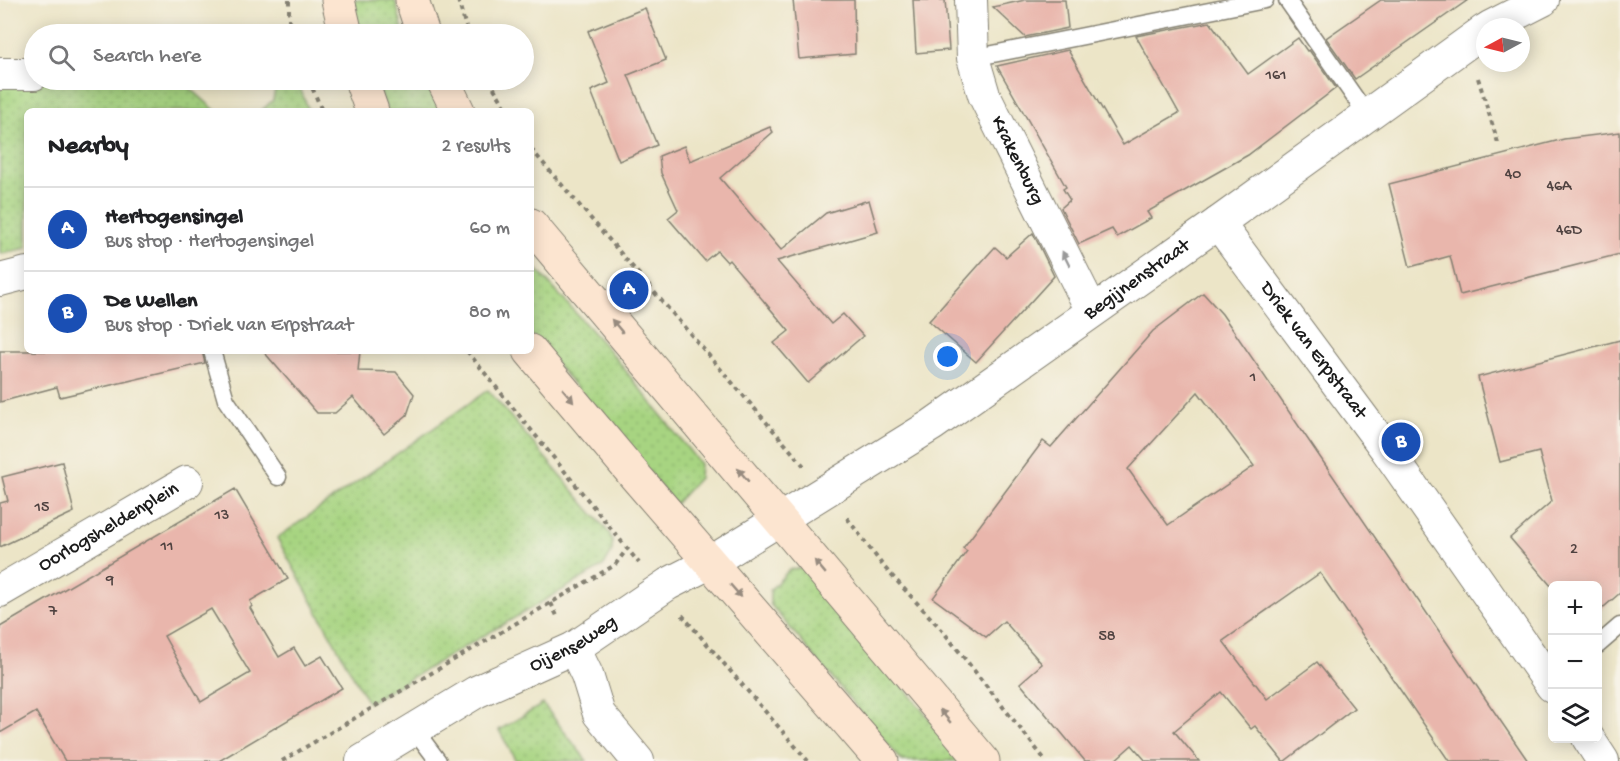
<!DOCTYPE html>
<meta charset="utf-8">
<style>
:root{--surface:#fff;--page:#f2f2f2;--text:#202124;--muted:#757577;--line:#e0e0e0;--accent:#2563eb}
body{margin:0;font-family:"Gochi Hand",sans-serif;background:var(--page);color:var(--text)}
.controls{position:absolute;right:18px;bottom:18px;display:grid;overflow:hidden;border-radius:9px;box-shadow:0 3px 15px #0003}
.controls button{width:54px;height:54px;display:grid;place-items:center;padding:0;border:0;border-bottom:2px solid var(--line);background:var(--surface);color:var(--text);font:30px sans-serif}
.compass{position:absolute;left:1476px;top:18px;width:54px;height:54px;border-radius:50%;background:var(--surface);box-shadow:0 3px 15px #0003;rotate:263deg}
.you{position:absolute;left:948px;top:357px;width:21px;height:21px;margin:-15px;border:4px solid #fff;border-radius:50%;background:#1a73e8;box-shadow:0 0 0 9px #1a73e833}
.badge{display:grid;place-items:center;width:39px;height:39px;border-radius:50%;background:var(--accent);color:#fff;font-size:20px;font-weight:700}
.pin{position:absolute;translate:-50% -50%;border:3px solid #fff;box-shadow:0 2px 6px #0006}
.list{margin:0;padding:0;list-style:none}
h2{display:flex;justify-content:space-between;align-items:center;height:78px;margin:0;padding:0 24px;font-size:26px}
h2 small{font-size:20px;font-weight:400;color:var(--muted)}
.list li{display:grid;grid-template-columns:39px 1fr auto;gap:18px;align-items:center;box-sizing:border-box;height:84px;padding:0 24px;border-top:2px solid var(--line)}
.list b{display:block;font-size:22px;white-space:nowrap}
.list p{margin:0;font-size:20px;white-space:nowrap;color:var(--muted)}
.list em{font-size:20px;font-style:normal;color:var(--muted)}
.icon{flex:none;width:33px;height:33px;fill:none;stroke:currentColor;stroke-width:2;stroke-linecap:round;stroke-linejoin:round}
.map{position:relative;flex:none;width:1620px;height:761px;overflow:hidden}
.search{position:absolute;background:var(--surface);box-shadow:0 3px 15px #0003;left:24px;top:24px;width:510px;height:66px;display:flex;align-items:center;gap:15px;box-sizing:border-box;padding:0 21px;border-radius:33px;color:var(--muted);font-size:22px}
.panel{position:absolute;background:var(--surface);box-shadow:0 3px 15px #0003;left:24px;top:108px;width:510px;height:246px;border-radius:9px}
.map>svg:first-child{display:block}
</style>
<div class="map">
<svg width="1620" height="761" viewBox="0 0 1620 761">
<defs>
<pattern id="green-dots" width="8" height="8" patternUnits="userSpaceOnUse" patternTransform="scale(1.5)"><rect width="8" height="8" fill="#a7d481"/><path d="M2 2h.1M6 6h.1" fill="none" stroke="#8fb56f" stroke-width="1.8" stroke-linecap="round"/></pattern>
</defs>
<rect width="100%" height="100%" fill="#f7f3e8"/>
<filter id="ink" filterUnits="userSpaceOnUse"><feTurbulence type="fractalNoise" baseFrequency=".0167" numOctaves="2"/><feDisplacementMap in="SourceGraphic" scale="12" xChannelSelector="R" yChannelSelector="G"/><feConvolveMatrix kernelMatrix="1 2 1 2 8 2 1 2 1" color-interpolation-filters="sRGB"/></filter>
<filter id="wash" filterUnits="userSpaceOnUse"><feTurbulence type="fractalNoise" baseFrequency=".008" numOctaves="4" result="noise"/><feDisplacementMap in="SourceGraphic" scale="24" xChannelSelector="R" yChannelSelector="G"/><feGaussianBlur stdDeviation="1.35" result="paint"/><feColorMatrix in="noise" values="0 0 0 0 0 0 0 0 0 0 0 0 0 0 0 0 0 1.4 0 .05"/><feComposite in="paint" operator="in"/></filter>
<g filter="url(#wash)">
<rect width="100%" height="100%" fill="#ece5c7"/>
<g fill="url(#green-dots)" stroke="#62784e" stroke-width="1.5">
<path d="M350 0H395L404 34H359Z"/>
<path d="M0 77 34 80H181L216 111H27V248L0 254Z"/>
<path d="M277 80H297L309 111H261L273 100Z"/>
<path d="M375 80H427L444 111H387Z"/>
<path d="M531 263 614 356 700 464 699 478 675 504 531 334Z"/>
<path d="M488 390 610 534C615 548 612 555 602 567L368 703 277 538Z"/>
<path d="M805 567 964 761H902L770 604V590L789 570Z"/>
<path d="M543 704 587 761H516L499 730Z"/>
</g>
<g id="blocks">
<g fill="#e9b6ac" fill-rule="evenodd">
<path d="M793 0H854L855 54 799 59Z"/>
<path d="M913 0H945L949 50 916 53Z"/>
<path d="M1025 0H1065L1068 28 1025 37 993 7Z"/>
<path d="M1381 0H1468L1355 79 1326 38Z"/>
<path d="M645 8 666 60 628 75 657 145 619 161 591 91 609 83 588 31Z"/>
<path d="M1210 22 1248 74 1298 38 1307 51 1309 50 1336 88 1248 155 1147 212 1151 218 1117 237 1112 229 1079 244 1061 208 1070 200 1063 189 1066 187 997 66 1068 50 1123 145 1179 113 1136 36Z"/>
<path d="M770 127 773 132 720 178 781 250 826 213 869 200 878 232 777 261 831 324 843 314 863 336 808 383 774 343 789 331 729 260 727 262 717 251 705 261 668 218 678 210 661 173 659 156 684 146 690 161Z"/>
<path d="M1620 132V254L1460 295 1450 256 1410 267 1389 184 1564 139Z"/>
<path d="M1033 233 1054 276 976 362 929 321 995 247 1006 257Z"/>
<path d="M1203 293 1222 314 1528 761H1449L1320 573 1223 641 1267 699 1317 662 1354 708 1285 761H1283L1255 726 1251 729 1221 692 1174 731 1199 761H1146L1132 745 1114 761H1085L1020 683 1042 664 1004 621 986 637 933 598 967 551 963 548 1043 441 1051 447 1153 331ZM1198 392 1254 466 1168 525 1128 469Z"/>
<path d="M1620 340V593L1598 612V585L1552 587 1510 538 1552 501 1539 452 1500 462 1478 377Z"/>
<path d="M0 351H202L205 363 60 397 57 387 0 402Z"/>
<path d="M263 351H360L358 371 396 372 414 394 407 415 384 434 353 397 335 413H317Z"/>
<path d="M62 462 74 512 0 547V503L8 501 2 477Z"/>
<path d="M235 489 288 579 250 601 252 606 250 608 279 657 294 648 305 666 322 656 342 688 219 761H65L36 712 0 733V627ZM211 609 250 673 201 702 164 636Z"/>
</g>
</g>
</g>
<g filter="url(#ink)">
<use href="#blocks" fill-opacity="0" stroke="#848072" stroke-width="1.5"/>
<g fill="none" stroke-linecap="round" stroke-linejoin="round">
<defs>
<g id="service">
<path d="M1287 0 1367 115"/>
<path d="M973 58 1265 0"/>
<path d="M212 351 226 400 278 477"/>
<path d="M1598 645 1620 626"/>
<path d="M414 729 438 761"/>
</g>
<g id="minor">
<path id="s1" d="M971 0 973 58 984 95 1092 311"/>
<path d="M1490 27 1543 0"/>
<path d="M0 74H34"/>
<path id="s2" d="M1218 223 1386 449 1552 686"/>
<path d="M0 280 27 273"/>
<path id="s3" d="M0 591 187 482"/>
<path d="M574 648 587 675 599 714 638 761"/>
<path d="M1588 738 1603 761"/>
<path id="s4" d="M362 761 476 692 574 648 668 584 711 562 932 425 1218 223 1485 30"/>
</g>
<g id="secondary">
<path d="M338 0 346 34"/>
<path d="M412 0 423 34"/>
<path d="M361 80 372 111"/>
<path d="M443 80 458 111"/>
<path d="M531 225 983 761"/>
<path d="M530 351 636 477 882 761"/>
</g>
</defs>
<use href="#service" stroke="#848072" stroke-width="19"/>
<use href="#minor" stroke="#848072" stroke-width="34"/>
<use href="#secondary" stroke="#848072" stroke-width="35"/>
<g stroke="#848072" stroke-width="4" stroke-dasharray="4.5 4.5" stroke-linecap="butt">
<path d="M289 0V19L294 34"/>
<path d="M458 0 468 34"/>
<path d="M1478 78 1499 146"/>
<path d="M309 80 322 111"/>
<path d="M489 80 508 111"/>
<path d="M531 149 804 466"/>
<path d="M467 351 639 563"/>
<path d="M847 518 884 567 942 630 1046 761"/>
<path d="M551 603 558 618"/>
<path d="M682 615 808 761"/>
<path d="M282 761 615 565 627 549"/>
</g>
<use href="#service" stroke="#fff" stroke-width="16"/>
<use href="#minor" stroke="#fff" stroke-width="32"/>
<use href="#secondary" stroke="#fce5d0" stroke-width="33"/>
</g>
<defs><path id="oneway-solid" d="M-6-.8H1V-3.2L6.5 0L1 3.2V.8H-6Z" transform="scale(1.5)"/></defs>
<use fill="#999" href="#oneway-solid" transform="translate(1066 259) rotate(-116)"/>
<g fill="#978b7f">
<use href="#oneway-solid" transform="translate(617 326) rotate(-130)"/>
<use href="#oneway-solid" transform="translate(568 395) rotate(50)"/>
<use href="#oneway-solid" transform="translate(743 475) rotate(-130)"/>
<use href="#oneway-solid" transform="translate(820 567) rotate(-130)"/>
<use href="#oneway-solid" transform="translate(736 591) rotate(49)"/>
<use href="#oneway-solid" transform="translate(945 716) rotate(-130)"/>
</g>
</g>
<g text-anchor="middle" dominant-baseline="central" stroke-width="4.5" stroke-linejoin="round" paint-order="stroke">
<g font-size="16" fill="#4f4240">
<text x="1276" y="76">161</text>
<text x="1513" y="175">40</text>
<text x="1559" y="187">46A</text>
<text x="1569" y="231">46D</text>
<text x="1253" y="378">1</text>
<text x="42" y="508">15</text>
<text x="222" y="516">13</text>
<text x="167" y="547">11</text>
<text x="1574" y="550">2</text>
<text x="110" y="581">9</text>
<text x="53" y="612">7</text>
<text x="1107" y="637">58</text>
</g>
<g font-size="20" fill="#1c1c1c" stroke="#f7f3e8">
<text stroke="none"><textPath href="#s1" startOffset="170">Krakenburg</textPath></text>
<text stroke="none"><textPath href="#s4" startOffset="914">Begijnenstraat</textPath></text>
<text stroke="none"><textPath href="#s2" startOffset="159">Driek van Erpstraat</textPath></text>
<text stroke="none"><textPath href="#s3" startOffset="126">Oorlogsheldenplein</textPath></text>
<text stroke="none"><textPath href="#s4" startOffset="242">Oijenseweg</textPath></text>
</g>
</g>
</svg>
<div class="controls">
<button>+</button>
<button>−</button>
<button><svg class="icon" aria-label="layers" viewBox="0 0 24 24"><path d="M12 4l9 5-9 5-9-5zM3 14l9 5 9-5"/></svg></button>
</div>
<svg class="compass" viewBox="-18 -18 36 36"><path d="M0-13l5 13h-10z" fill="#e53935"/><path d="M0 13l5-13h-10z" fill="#757577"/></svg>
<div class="you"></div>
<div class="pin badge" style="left:629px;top:290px;background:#1a4fb4">A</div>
<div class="pin badge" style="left:1401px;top:442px;background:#1a4fb4">B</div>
<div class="search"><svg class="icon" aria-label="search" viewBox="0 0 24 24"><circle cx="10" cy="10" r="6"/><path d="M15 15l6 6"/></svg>Search here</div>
<section class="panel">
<h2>Nearby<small>2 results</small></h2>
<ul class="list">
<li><span class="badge" style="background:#1a4fb4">A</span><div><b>Hertogensingel</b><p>Bus stop · Hertogensingel</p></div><em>60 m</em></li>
<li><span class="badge" style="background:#1a4fb4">B</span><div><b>De Wellen</b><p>Bus stop · Driek van Erpstraat</p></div><em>80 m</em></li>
</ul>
</section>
</div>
